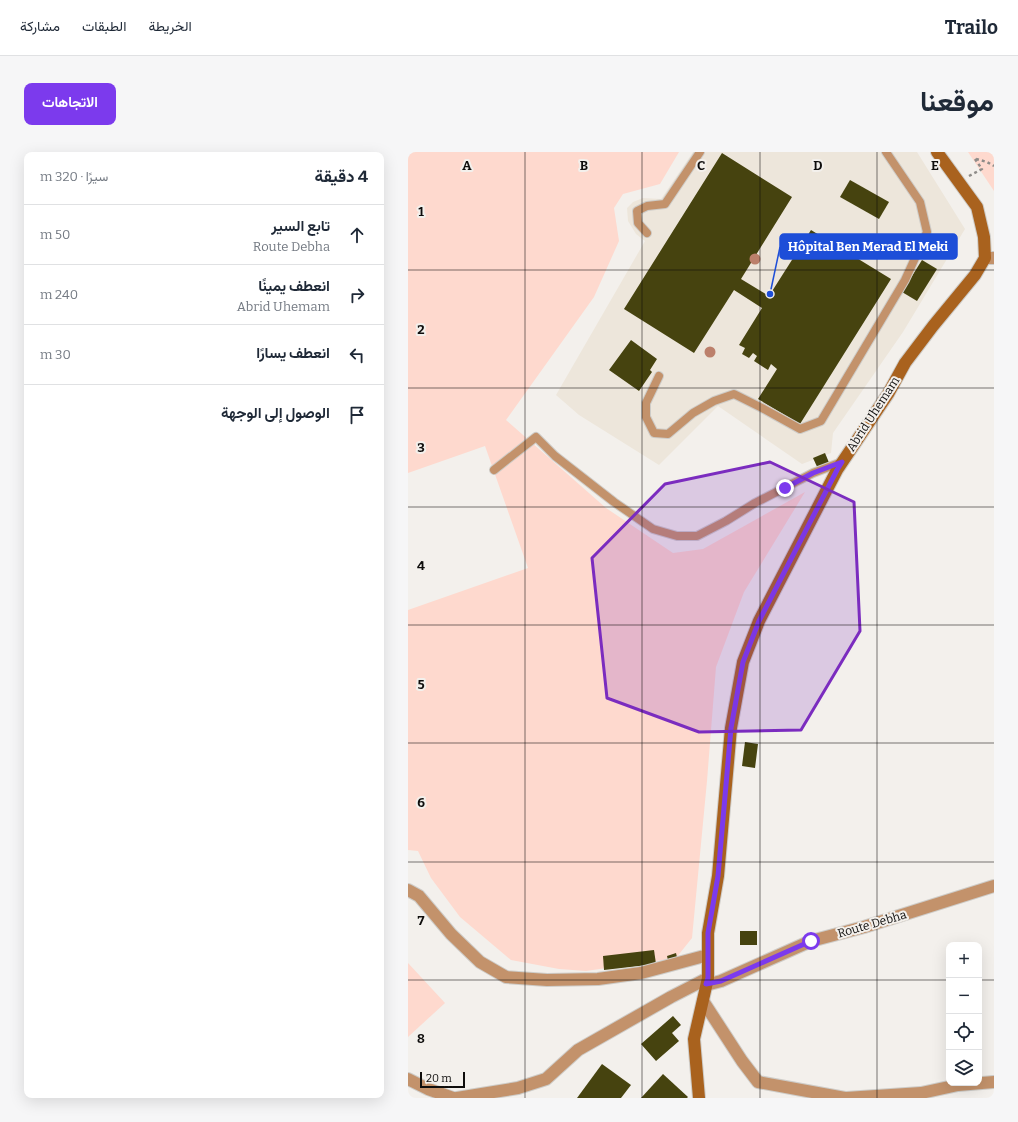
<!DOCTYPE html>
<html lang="ar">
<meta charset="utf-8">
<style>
:root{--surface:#fff;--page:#f6f6f7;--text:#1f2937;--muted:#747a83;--line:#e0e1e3;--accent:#7c3aed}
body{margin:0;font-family:Bitter,Vazirmatn,serif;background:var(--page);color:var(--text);direction:rtl}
.controls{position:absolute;right:12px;bottom:12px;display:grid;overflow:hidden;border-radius:8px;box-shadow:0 4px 16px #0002}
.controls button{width:36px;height:36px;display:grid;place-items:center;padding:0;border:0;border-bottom:1px solid var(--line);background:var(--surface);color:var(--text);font:20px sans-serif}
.scale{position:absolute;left:12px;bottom:10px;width:45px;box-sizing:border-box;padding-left:4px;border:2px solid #0e0d0c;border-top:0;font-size:11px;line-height:14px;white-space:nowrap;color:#0e0d0c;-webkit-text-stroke:3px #f3f0ec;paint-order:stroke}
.stop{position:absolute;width:12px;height:12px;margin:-9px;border:3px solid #7c3aed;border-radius:50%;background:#fff}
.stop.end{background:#7c3aed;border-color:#fff;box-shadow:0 1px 4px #0008}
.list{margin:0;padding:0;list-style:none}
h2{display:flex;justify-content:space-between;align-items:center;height:52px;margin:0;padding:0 16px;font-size:17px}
h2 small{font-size:13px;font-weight:400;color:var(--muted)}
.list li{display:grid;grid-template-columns:26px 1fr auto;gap:12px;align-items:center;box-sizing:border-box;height:60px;padding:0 16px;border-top:1px solid var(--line)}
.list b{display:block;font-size:15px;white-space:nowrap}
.list p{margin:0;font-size:13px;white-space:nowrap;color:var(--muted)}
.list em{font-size:13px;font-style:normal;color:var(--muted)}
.icon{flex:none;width:22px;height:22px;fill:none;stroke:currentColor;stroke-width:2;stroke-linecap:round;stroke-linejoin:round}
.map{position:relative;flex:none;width:586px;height:946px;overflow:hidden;direction:ltr;border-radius:8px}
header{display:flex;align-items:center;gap:24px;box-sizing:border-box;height:56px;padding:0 20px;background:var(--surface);border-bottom:1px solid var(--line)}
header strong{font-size:19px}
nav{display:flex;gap:22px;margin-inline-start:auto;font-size:14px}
.intro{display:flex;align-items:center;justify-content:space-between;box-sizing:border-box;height:96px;padding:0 24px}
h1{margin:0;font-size:28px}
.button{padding:10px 18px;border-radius:8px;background:var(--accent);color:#fff;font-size:14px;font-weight:700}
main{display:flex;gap:24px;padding:0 24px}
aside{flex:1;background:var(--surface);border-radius:8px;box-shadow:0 4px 16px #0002}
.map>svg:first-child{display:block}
</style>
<header>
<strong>Trailo</strong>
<nav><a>الخريطة</a><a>الطبقات</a><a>مشاركة</a></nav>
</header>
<div class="intro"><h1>موقعنا</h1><a class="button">الاتجاهات</a></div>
<main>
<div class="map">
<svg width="586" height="946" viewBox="0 0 586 946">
<rect width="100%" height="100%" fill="#f3f0ec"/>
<path fill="#ede6db" d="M285 0H509L557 77 495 180 425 281 423 301 394 312 310 254 251 313 171 263 148 243 237 89 228 82 220 69 219 56 225 50 235 46 253 47Z"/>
<g fill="#fed9ce">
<path d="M0 0H271L252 32 215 42 206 56 211 89 186 145 98 268 198 356 265 401 295 397 397 340 336 440 308 515 299 629 284 786 268 806 178 819 151 817 103 808 52 765 23 726 10 699 0 698V458L120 416 77 294 0 321Z"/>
<path d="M560 0H586V39Z"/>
<path d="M0 811 37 851 0 885Z"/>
</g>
<g fill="#46430f">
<path d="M314 1 384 45 333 127 361 144 403 78 483 127 392 272 350 247 369 217 363 212 360 218 346 209 349 204 345 201 341 206 334 202 337 196 331 193 354 156 326 138 286 201 216 157Z"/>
<path d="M442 28 481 50 471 67 432 45Z"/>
<path d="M514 108 529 117 509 149 494 140Z"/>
<path d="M223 188 249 207 242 218 244 220 231 239 201 218Z"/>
<path d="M417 301 422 313 411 319 405 306Z"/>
<path d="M337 590 350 592 347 616 334 614Z"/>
<rect x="332" y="779" width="17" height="14"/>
<path d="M246 798 248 812 196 818 195 804Z"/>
<path d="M268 801 270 810 261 813 259 804Z"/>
<path d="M265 864 273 873 264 881 271 889 248 909 233 892Z"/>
<path d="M194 912 223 933 213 946H169Z"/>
<path d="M255 922 280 945 279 946H233Z"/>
</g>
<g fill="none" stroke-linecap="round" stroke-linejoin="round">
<defs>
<g id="lane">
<path d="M239 81 230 71 229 59 239 54 257 52 292 0"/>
<path d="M251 224 238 251V265L246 281 260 282 285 261 306 249 326 242 354 256 392 277 413 269 497 128 519 80 512 50 478 0"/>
<path d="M86 318 128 285 147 304 206 350 245 377 269 384H289L318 369 347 351 405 321 434 310"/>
</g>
<g id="street">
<path d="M577 106H586"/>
<path d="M0 738 11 744 43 782 72 810 98 825 139 828 190 827 233 821 300 803"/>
<path d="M298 833 313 829 403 789 456 775 586 734"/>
<path d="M295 849 334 909 350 930 437 946"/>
<path d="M0 927 20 937 45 946"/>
<path d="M49 946 110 936 138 927 170 898 263 845 300 826"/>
<path d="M438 946 513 941 550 933 586 930"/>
</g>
<path id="secondary" d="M291 946 286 887 300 826V781L310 724 323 576 335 510 351 469 429 318 480 242 497 211 525 174 567 123 577 106 576 85 569 55 529 0"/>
</defs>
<use href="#lane" stroke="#ceccc8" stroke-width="10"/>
<use href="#street" stroke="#ceccc8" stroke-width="14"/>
<use href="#secondary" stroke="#ceccc8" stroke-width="14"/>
<g stroke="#8e8c89" stroke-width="2.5" stroke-dasharray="3 3" stroke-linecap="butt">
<path d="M568 7 579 10 586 14"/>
<path d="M561 24 574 17 567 7"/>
</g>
<use href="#lane" stroke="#c3926b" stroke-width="8"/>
<use href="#street" stroke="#c3926b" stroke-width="12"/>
<use href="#secondary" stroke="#a9621e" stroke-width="12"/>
</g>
<g fill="#bc806b">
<circle cx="347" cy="107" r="5.5"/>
<circle cx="302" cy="200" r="5.5"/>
</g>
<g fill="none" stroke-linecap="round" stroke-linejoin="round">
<path stroke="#7c3aed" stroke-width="5" d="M377 336 405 321 434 310 429 318 351 469 335 510 323 576 310 724 300 781V826L298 832 313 829 403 789"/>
</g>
<path fill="#7b2cbf" fill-opacity="0.2" stroke="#7b2cbf" stroke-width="3" stroke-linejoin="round" d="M362 310 446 350 452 479 393 578 291 580 199 546 184 406 257 332Z"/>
<path fill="none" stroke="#0e0d0c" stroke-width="1" stroke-opacity="0.55" d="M117 0V946M234 0V946M352 0V946M469 0V946M0 118H586M0 236H586M0 355H586M0 473H586M0 591H586M0 710H586M0 828H541M571 828H586"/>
<g text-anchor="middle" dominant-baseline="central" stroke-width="4" stroke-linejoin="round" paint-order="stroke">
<g font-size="12" fill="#0e0d0c" stroke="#f3f0ec">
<text transform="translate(465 262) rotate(-57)">Abrid Uhemam</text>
<text transform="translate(464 772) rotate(-16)">Route Debha</text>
</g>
</g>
<g font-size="13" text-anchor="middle" font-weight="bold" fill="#0e0d0c" stroke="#f3f0ec" stroke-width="4" stroke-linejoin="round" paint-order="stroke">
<text x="59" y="18">A</text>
<text x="176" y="18">B</text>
<text x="293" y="18">C</text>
<text x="410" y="18">D</text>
<text x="527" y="18">E</text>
<text x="13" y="64">1</text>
<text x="13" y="182">2</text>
<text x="13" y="300">3</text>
<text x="13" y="418">4</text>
<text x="13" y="537">5</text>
<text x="13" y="655">6</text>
<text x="13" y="773">7</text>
<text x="13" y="891">8</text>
</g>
<path fill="none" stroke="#1d4ed8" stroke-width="1.5" d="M362 142L372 95"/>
<circle fill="#1d4ed8" stroke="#f3f0ec" stroke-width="1.5" cx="362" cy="142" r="4"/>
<rect fill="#1d4ed8" stroke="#1d4ed8" stroke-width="1.5" x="372" y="82" width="177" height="25" rx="4"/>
<g font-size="13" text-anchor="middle" font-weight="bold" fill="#fff">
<text x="460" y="99">Hôpital Ben Merad El Meki</text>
</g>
</svg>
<div class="controls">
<button>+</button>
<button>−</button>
<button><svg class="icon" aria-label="locate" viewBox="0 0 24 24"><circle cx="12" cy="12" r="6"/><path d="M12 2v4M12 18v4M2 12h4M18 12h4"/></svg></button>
<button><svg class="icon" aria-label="layers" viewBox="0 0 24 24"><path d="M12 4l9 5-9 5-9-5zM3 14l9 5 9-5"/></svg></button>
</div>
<div class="scale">20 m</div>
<div class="stop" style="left:403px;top:789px"></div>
<div class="stop end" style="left:377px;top:336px"></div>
</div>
<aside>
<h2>4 دقيقة<small>سيرًا · 320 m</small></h2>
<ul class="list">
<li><svg class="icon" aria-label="ahead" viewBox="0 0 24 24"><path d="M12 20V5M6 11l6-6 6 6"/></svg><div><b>تابع السير</b><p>Route Debha</p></div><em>50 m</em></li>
<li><svg class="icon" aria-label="right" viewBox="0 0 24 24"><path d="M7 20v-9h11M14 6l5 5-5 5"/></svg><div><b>انعطف يمينًا</b><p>Abrid Uhemam</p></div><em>240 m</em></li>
<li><svg class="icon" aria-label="left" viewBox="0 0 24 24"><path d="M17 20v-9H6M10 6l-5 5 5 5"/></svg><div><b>انعطف يسارًا</b></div><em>30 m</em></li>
<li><svg class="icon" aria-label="arrive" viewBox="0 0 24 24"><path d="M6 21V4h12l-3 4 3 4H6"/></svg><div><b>الوصول إلى الوجهة</b></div></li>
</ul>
</aside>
</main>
